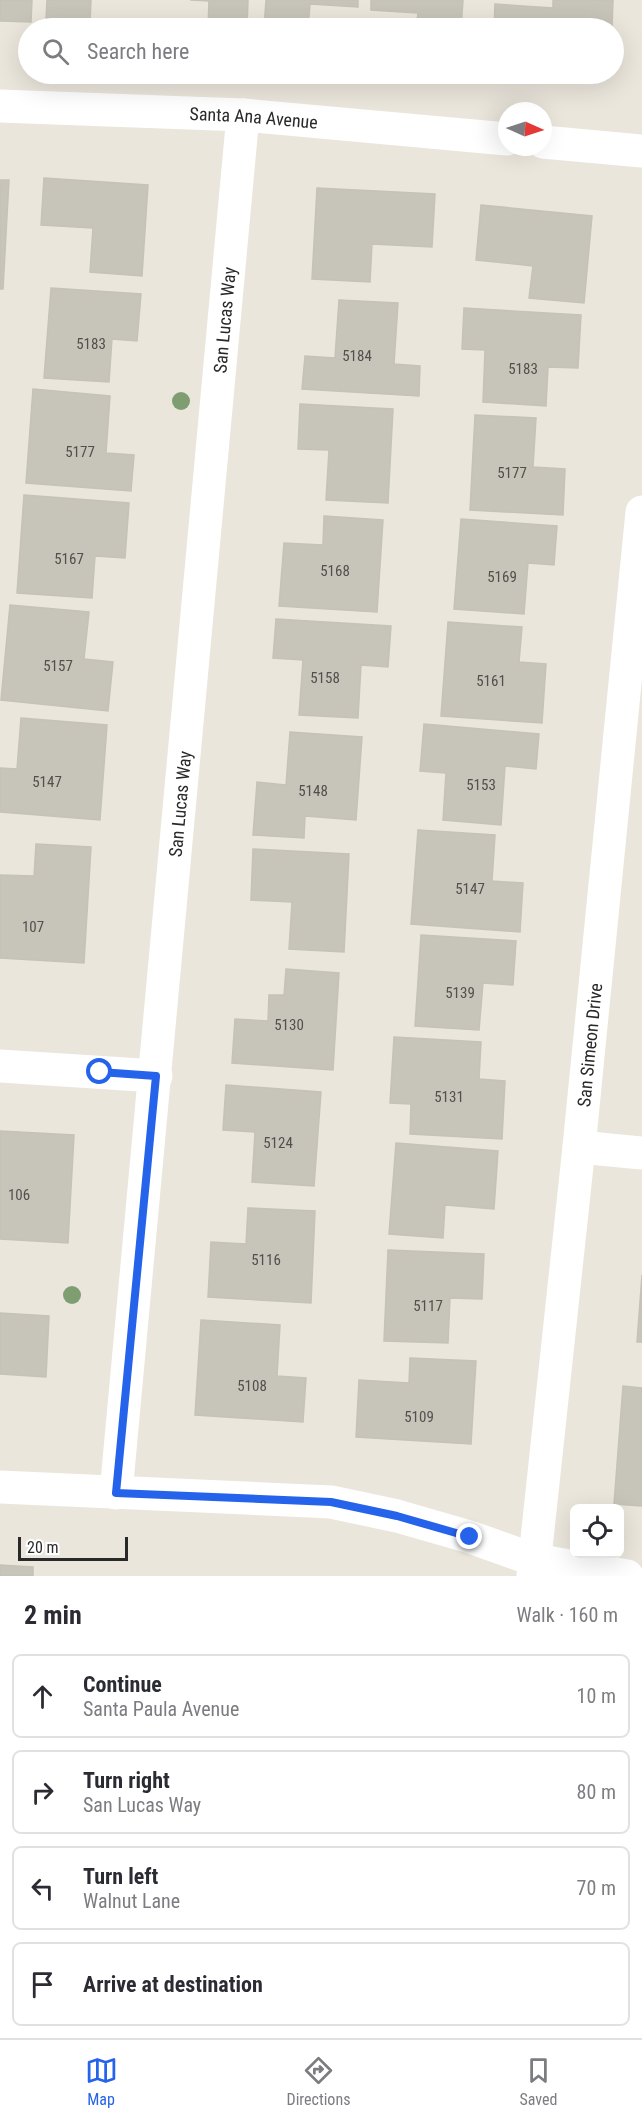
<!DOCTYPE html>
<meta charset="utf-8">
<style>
:root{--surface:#fff;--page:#f2f2f3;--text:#2b2b33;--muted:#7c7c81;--line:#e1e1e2;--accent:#2563eb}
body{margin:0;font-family:"Roboto Condensed",sans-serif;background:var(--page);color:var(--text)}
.controls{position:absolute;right:18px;bottom:18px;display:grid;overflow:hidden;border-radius:9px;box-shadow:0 6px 24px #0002}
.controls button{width:54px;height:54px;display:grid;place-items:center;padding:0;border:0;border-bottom:2px solid var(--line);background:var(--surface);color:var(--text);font:30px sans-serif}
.compass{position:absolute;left:498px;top:102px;width:54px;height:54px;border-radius:50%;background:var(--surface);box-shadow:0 6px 24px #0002;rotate:93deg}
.scale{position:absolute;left:18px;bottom:15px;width:110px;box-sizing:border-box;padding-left:6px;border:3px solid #292929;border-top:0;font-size:16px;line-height:21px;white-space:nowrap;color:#292929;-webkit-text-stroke:4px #fff;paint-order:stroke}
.stop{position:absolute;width:18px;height:18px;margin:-14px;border:4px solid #2563eb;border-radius:50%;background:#fff}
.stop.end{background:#2563eb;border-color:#fff;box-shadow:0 2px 6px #0008}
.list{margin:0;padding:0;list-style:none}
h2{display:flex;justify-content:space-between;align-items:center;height:78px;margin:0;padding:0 24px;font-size:26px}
h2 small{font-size:20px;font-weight:400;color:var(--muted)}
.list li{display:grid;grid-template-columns:39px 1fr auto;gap:18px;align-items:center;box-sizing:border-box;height:84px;margin:0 12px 12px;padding:0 12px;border:2px solid var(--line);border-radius:9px}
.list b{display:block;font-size:22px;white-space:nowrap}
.list p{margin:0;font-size:20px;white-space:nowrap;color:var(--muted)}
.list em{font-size:20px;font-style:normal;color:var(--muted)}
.icon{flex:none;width:33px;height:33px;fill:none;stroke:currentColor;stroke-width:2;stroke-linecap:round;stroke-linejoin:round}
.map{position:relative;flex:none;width:642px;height:1576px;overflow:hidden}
.search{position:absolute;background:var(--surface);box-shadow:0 6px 24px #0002;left:18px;right:18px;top:18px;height:66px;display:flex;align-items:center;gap:15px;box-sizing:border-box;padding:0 21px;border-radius:33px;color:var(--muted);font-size:22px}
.sheet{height:462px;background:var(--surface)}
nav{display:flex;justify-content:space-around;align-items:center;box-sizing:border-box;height:84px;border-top:2px solid var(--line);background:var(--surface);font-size:16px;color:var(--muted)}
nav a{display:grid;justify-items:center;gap:3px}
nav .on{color:var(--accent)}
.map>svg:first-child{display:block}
</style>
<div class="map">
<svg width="642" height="1576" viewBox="0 0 642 1576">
<rect width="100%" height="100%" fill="#ebe6dc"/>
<g fill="#c7c4ba" stroke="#c6c2b5" stroke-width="1.5">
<path d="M0 0H32L31 22 0 21Z"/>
<path d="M47 0H91L90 22 46 19Z"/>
<path d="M190 0H248L247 28H208L209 1Z"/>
<path d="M266 0H358V7L310 4 308 28H264Z"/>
<path d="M371 0H463L461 28H416L418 13 371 10Z"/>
<path d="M553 0H613L612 28H494L495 4 553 8Z"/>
<path d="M44 178 148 185 142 276 90 272 93 228 41 225Z"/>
<path d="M0 180H9L3 289H0Z"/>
<path d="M317 188 435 194 432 247 372 244 370 282 312 279Z"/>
<path d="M481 205 592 216 584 303 529 298 533 266 476 260Z"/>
<path d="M51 288 141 294 137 341 112 339 109 382 44 378Z"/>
<path d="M339 300 398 303 394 364 420 366 419 396 302 389 305 356 335 358Z"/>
<path d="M464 308 581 315 578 368 548 367 546 406 483 402 485 350 462 349Z"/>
<path d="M33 389 110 396 106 453 134 455 131 491 26 483Z"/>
<path d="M300 404 393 409 388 503 326 500 329 450 298 449Z"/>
<path d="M475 415 536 418 533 467 565 469 563 515 470 510Z"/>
<path d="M24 495 129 503 125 558 95 556 92 598 17 593Z"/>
<path d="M324 516 383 520 377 612 279 606 284 543 323 545Z"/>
<path d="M461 519 557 526 554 565 528 563 524 614 454 609Z"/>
<path d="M10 605 89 612 84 659 113 662 108 711 1 700Z"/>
<path d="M276 619 391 626 388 667 361 665 358 718 299 715 303 660 273 658Z"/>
<path d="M448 622 522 627 519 662 546 664 542 723 441 716Z"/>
<path d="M21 718 107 725 100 820 0 812V768L17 769Z"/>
<path d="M424 724 539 734 536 769 505 766 501 825 443 820 446 773 420 771Z"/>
<path d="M290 732 362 737 356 820 305 816 304 838 253 835 257 782 286 785Z"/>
<path d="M418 830 495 835 492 881 523 883 520 932 411 924Z"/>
<path d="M36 844 91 847 84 963 0 958V875L34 876Z"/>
<path d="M253 849 349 854 344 952 289 949 292 902 251 900Z"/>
<path d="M421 935 516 941 513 985 483 983 479 1030 415 1026Z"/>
<path d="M286 969 339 973 333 1070 232 1063 235 1019 268 1021 269 995H284Z"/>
<path d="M394 1037 481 1042 479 1079 505 1081 502 1139 410 1134 411 1104 390 1103Z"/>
<path d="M226 1085 321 1092 314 1186 252 1182 255 1132 223 1130Z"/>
<path d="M0 1131 74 1135 68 1243 0 1239Z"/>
<path d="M396 1143 498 1151 494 1209 445 1205 443 1238 389 1234Z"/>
<path d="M248 1208 315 1211 311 1303 208 1297 211 1242 246 1244Z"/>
<path d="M388 1250 484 1254 482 1299 450 1298 448 1343 384 1341Z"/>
<path d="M642 1275V1342H637Z"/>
<path d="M0 1313 49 1316 46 1377 0 1374Z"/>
<path d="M201 1320 280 1325 277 1376 306 1378 303 1422 195 1415Z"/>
<path d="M410 1358 476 1361 471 1444 356 1437 359 1380 409 1383Z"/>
<path d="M623 1386 642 1388V1506L614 1504Z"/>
<path d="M0 1565 33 1567V1576H0Z"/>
</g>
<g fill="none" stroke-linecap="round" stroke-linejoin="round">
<g stroke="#fff" stroke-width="33">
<path id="s1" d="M0 106 243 115 507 139"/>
<path d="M543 142 642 151"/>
<path d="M0 1066 156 1076"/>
<path d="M579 1147 642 1153"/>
<path d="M0 1487 331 1502 397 1516 470 1537 535 1560 627 1576"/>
<path id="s2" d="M116 1493 243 115"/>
<path id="s3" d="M533 1576 579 1147 642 512"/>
</g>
</g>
<g fill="#7e9e72">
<circle cx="181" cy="401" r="9"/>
<circle cx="72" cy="1295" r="9"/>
</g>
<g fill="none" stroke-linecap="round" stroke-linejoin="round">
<path stroke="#2563eb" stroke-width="8" d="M100 1072 156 1076 116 1493 331 1502 397 1516 470 1537"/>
</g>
<g text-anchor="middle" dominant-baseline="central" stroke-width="5" stroke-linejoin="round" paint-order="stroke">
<g font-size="15" fill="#50504d">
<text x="91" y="344">5183</text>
<text x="357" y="356">5184</text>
<text x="523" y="369">5183</text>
<text x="80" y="452">5177</text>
<text x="512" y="473">5177</text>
<text x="69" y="559">5167</text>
<text x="335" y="571">5168</text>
<text x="502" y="577">5169</text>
<text x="58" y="666">5157</text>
<text x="325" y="678">5158</text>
<text x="491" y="681">5161</text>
<text x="47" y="782">5147</text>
<text x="481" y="785">5153</text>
<text x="313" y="791">5148</text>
<text x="470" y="889">5147</text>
<text x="33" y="927">107</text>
<text x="460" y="993">5139</text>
<text x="289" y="1025">5130</text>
<text x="449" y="1097">5131</text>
<text x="278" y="1143">5124</text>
<text x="19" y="1195">106</text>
<text x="266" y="1260">5116</text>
<text x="428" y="1306">5117</text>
<text x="252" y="1386">5108</text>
<text x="419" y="1417">5109</text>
</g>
<g font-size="18" fill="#292929" stroke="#fff">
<text stroke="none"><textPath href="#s1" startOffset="254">Santa Ana Avenue</textPath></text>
<text stroke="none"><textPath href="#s2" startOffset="1178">San Lucas Way</textPath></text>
<text stroke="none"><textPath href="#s2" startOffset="692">San Lucas Way</textPath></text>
<text stroke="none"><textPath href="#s3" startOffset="534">San Simeon Drive</textPath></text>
</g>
</g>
</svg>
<div class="controls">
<button><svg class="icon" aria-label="locate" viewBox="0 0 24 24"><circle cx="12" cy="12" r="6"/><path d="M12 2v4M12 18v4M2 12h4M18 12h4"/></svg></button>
</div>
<svg class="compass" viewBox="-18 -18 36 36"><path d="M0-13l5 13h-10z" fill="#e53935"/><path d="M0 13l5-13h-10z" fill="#7c7c81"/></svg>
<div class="scale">20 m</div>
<div class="stop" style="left:100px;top:1072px"></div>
<div class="stop end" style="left:470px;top:1537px"></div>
<div class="search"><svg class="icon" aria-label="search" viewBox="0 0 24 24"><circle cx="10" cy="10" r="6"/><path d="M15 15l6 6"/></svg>Search here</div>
</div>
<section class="sheet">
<h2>2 min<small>Walk · 160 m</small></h2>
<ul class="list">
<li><svg class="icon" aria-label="ahead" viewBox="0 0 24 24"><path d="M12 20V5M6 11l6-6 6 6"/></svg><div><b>Continue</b><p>Santa Paula Avenue</p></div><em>10 m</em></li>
<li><svg class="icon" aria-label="right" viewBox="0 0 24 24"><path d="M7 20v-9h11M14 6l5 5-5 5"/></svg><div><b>Turn right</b><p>San Lucas Way</p></div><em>80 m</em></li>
<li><svg class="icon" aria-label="left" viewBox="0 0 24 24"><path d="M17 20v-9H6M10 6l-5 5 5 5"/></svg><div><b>Turn left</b><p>Walnut Lane</p></div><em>70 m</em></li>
<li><svg class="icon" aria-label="arrive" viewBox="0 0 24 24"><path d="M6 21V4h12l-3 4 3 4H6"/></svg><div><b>Arrive at destination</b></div></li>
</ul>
</section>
<nav>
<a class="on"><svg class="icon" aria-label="map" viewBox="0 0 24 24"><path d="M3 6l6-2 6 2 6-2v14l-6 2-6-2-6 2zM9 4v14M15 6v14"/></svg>Map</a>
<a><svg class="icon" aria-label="directions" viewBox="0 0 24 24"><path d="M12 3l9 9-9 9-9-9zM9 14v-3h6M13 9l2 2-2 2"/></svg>Directions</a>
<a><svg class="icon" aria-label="saved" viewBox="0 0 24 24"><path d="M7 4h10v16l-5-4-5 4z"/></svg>Saved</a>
</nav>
